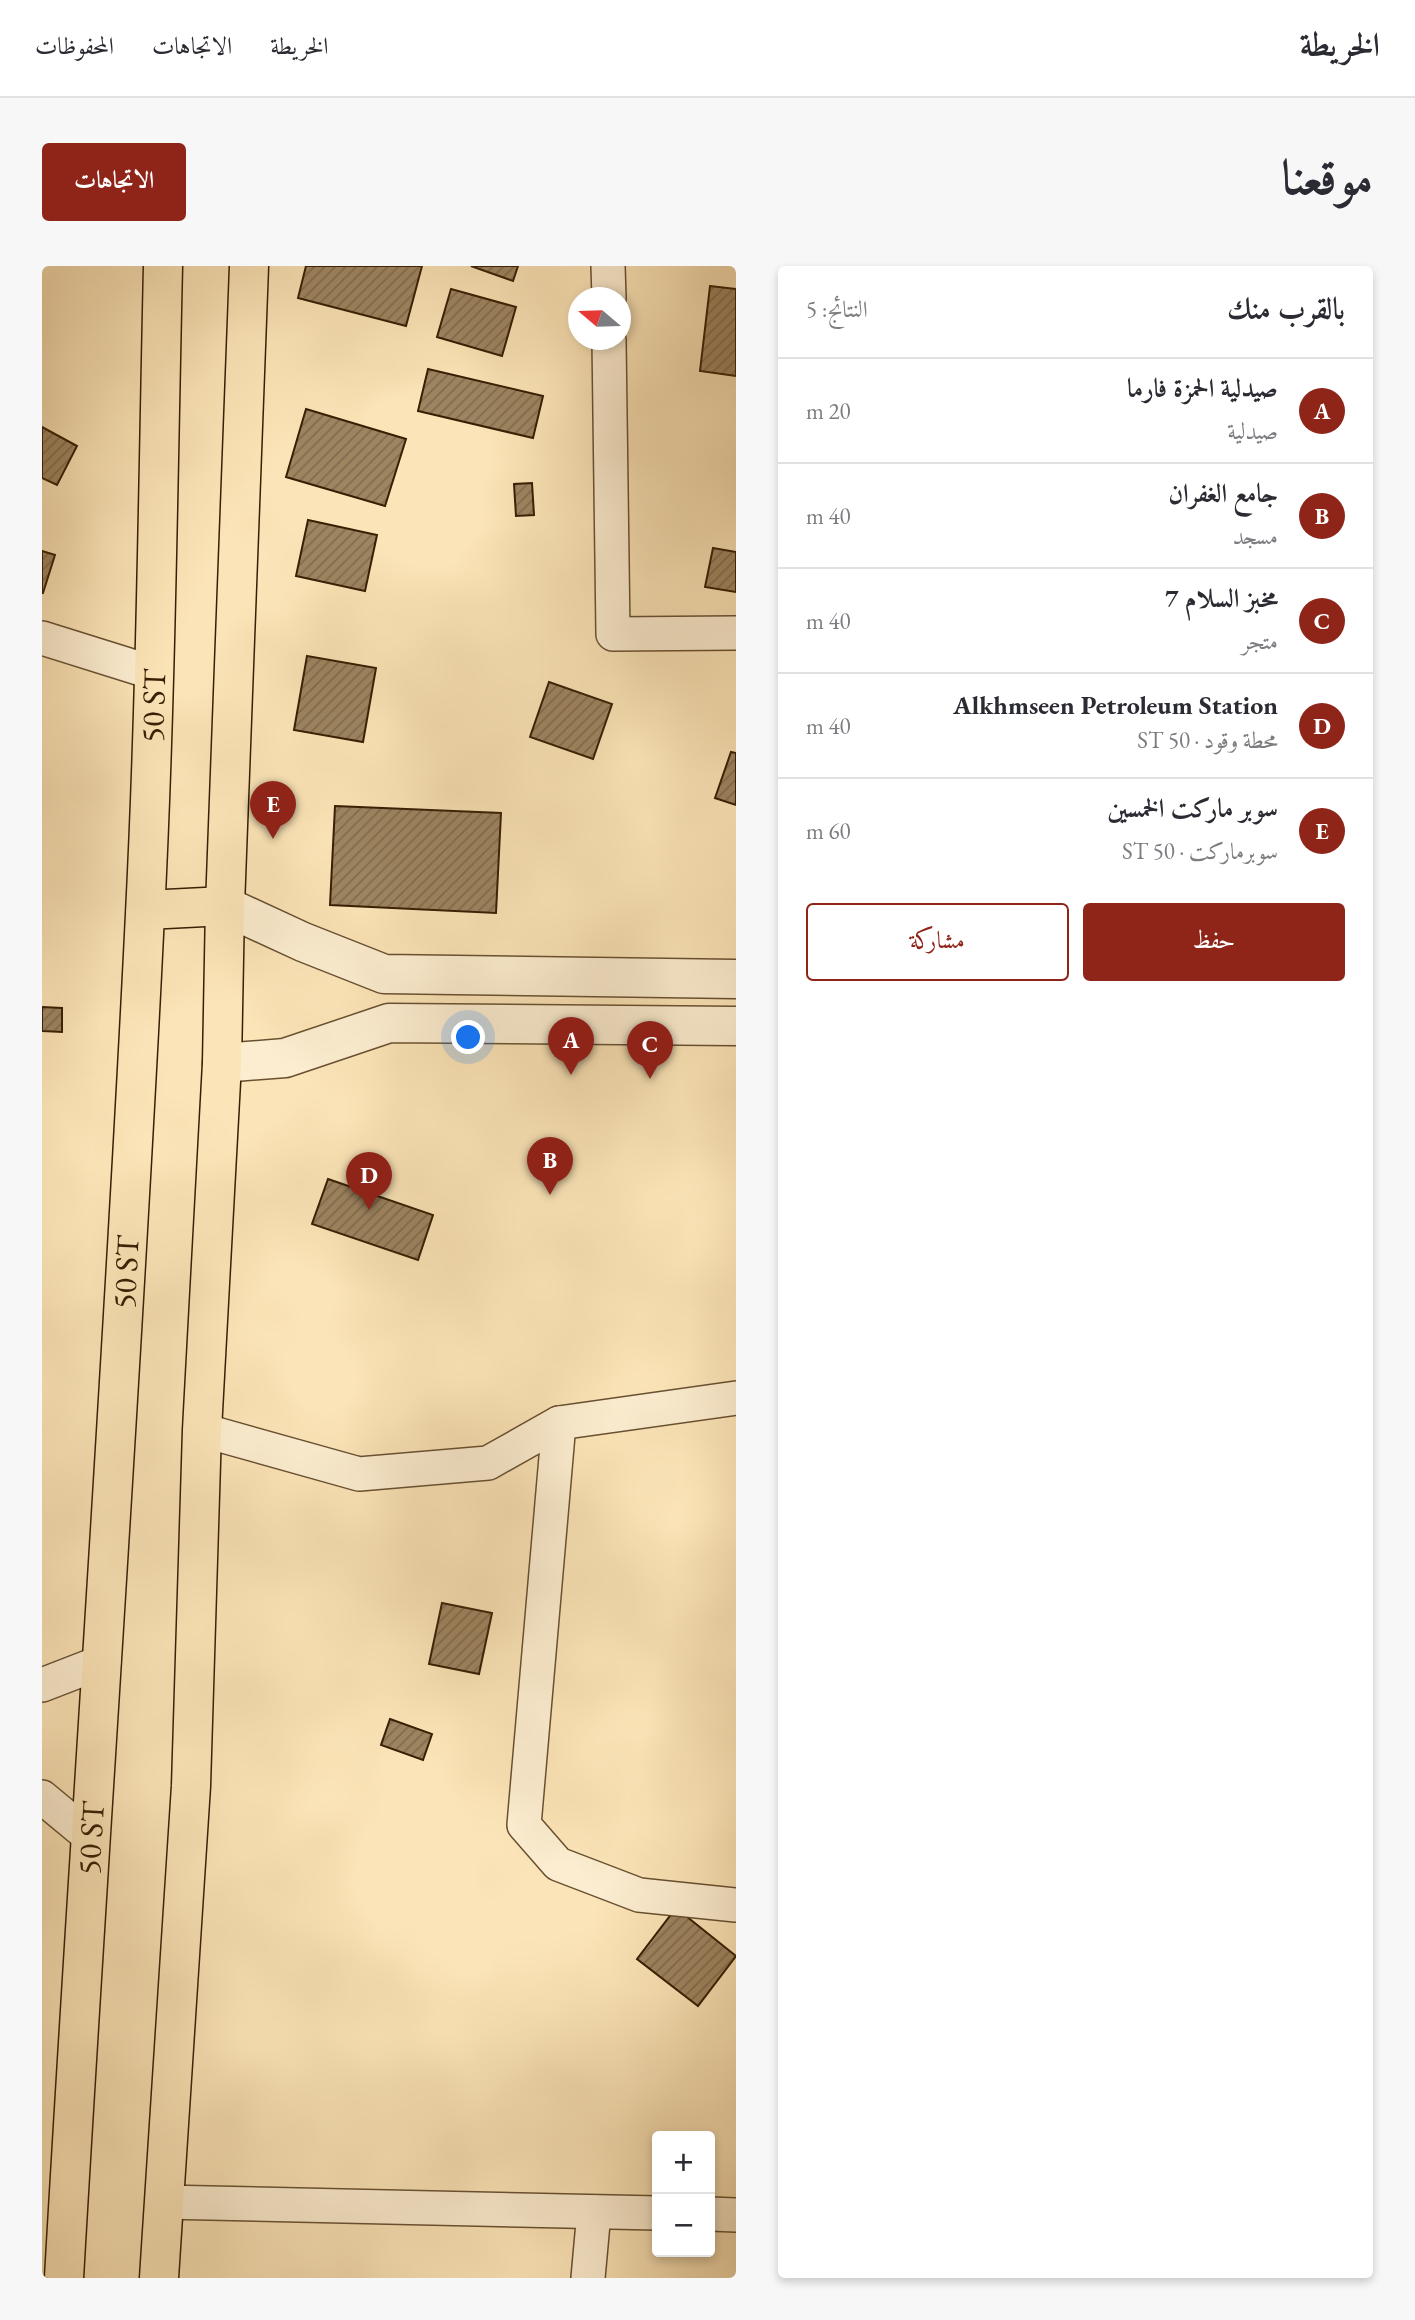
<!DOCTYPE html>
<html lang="ar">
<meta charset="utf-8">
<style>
:root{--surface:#fff;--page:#f7f7f7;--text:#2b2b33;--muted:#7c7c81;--line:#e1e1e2;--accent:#8f2418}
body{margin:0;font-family:"EB Garamond",Amiri,serif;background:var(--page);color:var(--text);direction:rtl}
.controls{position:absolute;right:21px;bottom:21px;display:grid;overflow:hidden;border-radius:7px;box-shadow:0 4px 10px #0003}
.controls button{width:63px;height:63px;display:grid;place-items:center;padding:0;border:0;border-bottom:2px solid var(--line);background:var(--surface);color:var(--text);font:35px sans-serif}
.compass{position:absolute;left:526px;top:21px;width:63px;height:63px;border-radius:50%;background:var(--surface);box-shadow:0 4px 10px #0003;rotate:289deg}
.you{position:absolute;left:427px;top:772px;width:24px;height:24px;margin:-18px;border:5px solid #fff;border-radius:50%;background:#1a73e8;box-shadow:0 0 0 10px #1a73e833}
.badge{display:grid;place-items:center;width:46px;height:46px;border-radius:50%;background:var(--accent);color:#fff;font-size:23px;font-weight:700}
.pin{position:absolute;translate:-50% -58px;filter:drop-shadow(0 2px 4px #0008)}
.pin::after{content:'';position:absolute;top:37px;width:24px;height:21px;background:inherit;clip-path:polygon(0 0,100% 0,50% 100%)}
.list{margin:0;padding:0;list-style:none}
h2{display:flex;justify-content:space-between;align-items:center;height:91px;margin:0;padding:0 28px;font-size:30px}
h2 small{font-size:23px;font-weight:400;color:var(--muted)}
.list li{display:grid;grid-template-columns:46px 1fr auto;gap:21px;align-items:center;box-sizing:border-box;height:105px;padding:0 28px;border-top:2px solid var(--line)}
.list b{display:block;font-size:26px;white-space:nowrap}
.list p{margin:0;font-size:23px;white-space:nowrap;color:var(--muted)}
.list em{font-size:23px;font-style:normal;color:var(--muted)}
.actions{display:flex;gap:14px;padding:21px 28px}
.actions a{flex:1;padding:16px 0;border:2px solid var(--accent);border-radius:7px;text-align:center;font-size:24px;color:var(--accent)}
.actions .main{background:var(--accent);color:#fff}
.map{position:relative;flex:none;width:694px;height:2012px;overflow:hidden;direction:ltr;border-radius:7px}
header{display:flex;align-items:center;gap:42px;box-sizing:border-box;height:98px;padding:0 35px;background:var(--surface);border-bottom:2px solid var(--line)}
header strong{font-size:33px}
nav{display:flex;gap:38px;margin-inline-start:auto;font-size:24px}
.intro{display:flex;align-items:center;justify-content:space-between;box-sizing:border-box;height:168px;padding:0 42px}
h1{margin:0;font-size:49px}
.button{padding:18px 32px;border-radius:7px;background:var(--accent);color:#fff;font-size:24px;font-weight:700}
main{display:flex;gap:42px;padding:0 42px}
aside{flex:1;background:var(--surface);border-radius:7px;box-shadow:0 4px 10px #0003}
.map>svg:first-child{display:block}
</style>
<header>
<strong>الخريطة</strong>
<nav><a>الخريطة</a><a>الاتجاهات</a><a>المحفوظات</a></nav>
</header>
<div class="intro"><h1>موقعنا</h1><a class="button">الاتجاهات</a></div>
<main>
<aside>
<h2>بالقرب منك<small>النتائج: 5</small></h2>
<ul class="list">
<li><span class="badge">A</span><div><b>صيدلية الحمزة فارما</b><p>صيدلية</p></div><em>20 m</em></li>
<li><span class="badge">B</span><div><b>جامع الغفران</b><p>مسجد</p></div><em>40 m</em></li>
<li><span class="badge">C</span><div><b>مخبز السلام 7</b><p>متجر</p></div><em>40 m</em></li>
<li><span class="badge">D</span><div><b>Alkhmseen Petroleum Station</b><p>محطة وقود · 50 ST</p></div><em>40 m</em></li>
<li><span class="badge">E</span><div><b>سوبر ماركت الخمسين</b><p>سوبرماركت · 50 ST</p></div><em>60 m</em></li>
</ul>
<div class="actions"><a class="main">حفظ</a><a>مشاركة</a></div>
</aside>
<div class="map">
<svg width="694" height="2012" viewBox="0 0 694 2012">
<defs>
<pattern id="building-hatch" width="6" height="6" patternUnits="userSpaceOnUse" patternTransform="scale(1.75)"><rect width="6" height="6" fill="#9d8561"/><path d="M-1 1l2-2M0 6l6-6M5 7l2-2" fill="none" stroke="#816c4e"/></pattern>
</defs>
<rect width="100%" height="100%" fill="#fbe4b7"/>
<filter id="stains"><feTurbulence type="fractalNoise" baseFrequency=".00286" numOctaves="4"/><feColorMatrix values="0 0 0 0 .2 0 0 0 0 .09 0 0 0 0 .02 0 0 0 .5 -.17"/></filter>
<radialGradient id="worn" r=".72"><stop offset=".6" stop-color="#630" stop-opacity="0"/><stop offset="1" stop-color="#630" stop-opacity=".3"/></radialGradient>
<g fill="url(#building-hatch)" stroke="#371f04" stroke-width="2">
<path d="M264 0H380L364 60 256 32Z"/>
<path d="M429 0H476L471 15Z"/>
<path d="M668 20 694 23V110L658 105Z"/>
<path d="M409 23 474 41 460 90 395 71Z"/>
<path d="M386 103 501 130 491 172 376 145Z"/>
<path d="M264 143 364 173 343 240 244 211Z"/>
<path d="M0 161 35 180 15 219 0 212Z"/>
<path d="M490 217 492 249 474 250 472 218Z"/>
<path d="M266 254 335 269 323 325 254 310Z"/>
<path d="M671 282 694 286V326L663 321Z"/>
<path d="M0 285 13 289 1 327H0Z"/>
<path d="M265 390 334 402 321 476 252 464Z"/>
<path d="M507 416 570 438 551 493 488 471Z"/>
<path d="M689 486 694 487V539L673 532Z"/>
<path d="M293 540 459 547 454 647 288 639Z"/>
<path d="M0 741 20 742V766L0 765Z"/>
<path d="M286 913 391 949 376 994 270 958Z"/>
<path d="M400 1337 450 1347 437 1408 387 1398Z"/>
<path d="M348 1453 390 1468 381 1494 339 1479Z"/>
<path d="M634 1642 694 1690 656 1740 595 1693Z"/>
</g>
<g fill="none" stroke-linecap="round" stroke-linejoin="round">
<defs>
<g id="minor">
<path d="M566 0 567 32"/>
<path d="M567 74 571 368 694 367"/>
<path d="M0 372 112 407"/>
<path d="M517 1157 482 1559 516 1598 597 1629 694 1639"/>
<path d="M160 1164 317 1208 446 1197 517 1157 694 1132"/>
<path d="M0 1419 62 1395"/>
<path d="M0 1531 47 1570"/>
<path d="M121 1936 615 1947"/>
<path d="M668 1948 694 1949"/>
<path d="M546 2012 552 1946"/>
</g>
<g id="tertiary">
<path d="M183 640 261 676 342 708 694 713"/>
<path d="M180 797 243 792 347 757 694 760"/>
</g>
<g id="primary">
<path d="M104 644 183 640"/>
<path id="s1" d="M22 2012C48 1557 81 1103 103 648 114 432 116 216 121 0"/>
<path d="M117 2012 149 1520 160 1164 180 797 183 640 207 0"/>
</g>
</defs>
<use href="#minor" stroke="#685031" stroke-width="36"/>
<use href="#tertiary" stroke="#685031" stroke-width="41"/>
<use href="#primary" stroke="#371f04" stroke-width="41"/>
<use href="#minor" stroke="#fcedd0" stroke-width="33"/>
<use href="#tertiary" stroke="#fcedd0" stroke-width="38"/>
<use href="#primary" stroke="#fbe4b7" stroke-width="38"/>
</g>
<g text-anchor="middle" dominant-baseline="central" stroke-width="5" stroke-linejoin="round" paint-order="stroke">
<g font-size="32" fill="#371f04" stroke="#fcedd0">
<text stroke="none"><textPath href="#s1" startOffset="1575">50 ST</textPath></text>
<text stroke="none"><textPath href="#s1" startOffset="1008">50 ST</textPath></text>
<text stroke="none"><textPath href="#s1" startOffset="441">50 ST</textPath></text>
</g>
</g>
<rect width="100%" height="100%" filter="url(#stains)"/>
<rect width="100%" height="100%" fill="url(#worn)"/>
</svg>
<div class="controls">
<button>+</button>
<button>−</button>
</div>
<svg class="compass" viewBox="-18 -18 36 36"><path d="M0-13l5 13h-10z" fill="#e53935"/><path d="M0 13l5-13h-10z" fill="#7c7c81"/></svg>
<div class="you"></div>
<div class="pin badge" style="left:529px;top:809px">A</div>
<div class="pin badge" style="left:508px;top:929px">B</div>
<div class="pin badge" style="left:608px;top:813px">C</div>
<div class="pin badge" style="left:327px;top:944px">D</div>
<div class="pin badge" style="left:231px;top:573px">E</div>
</div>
</main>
